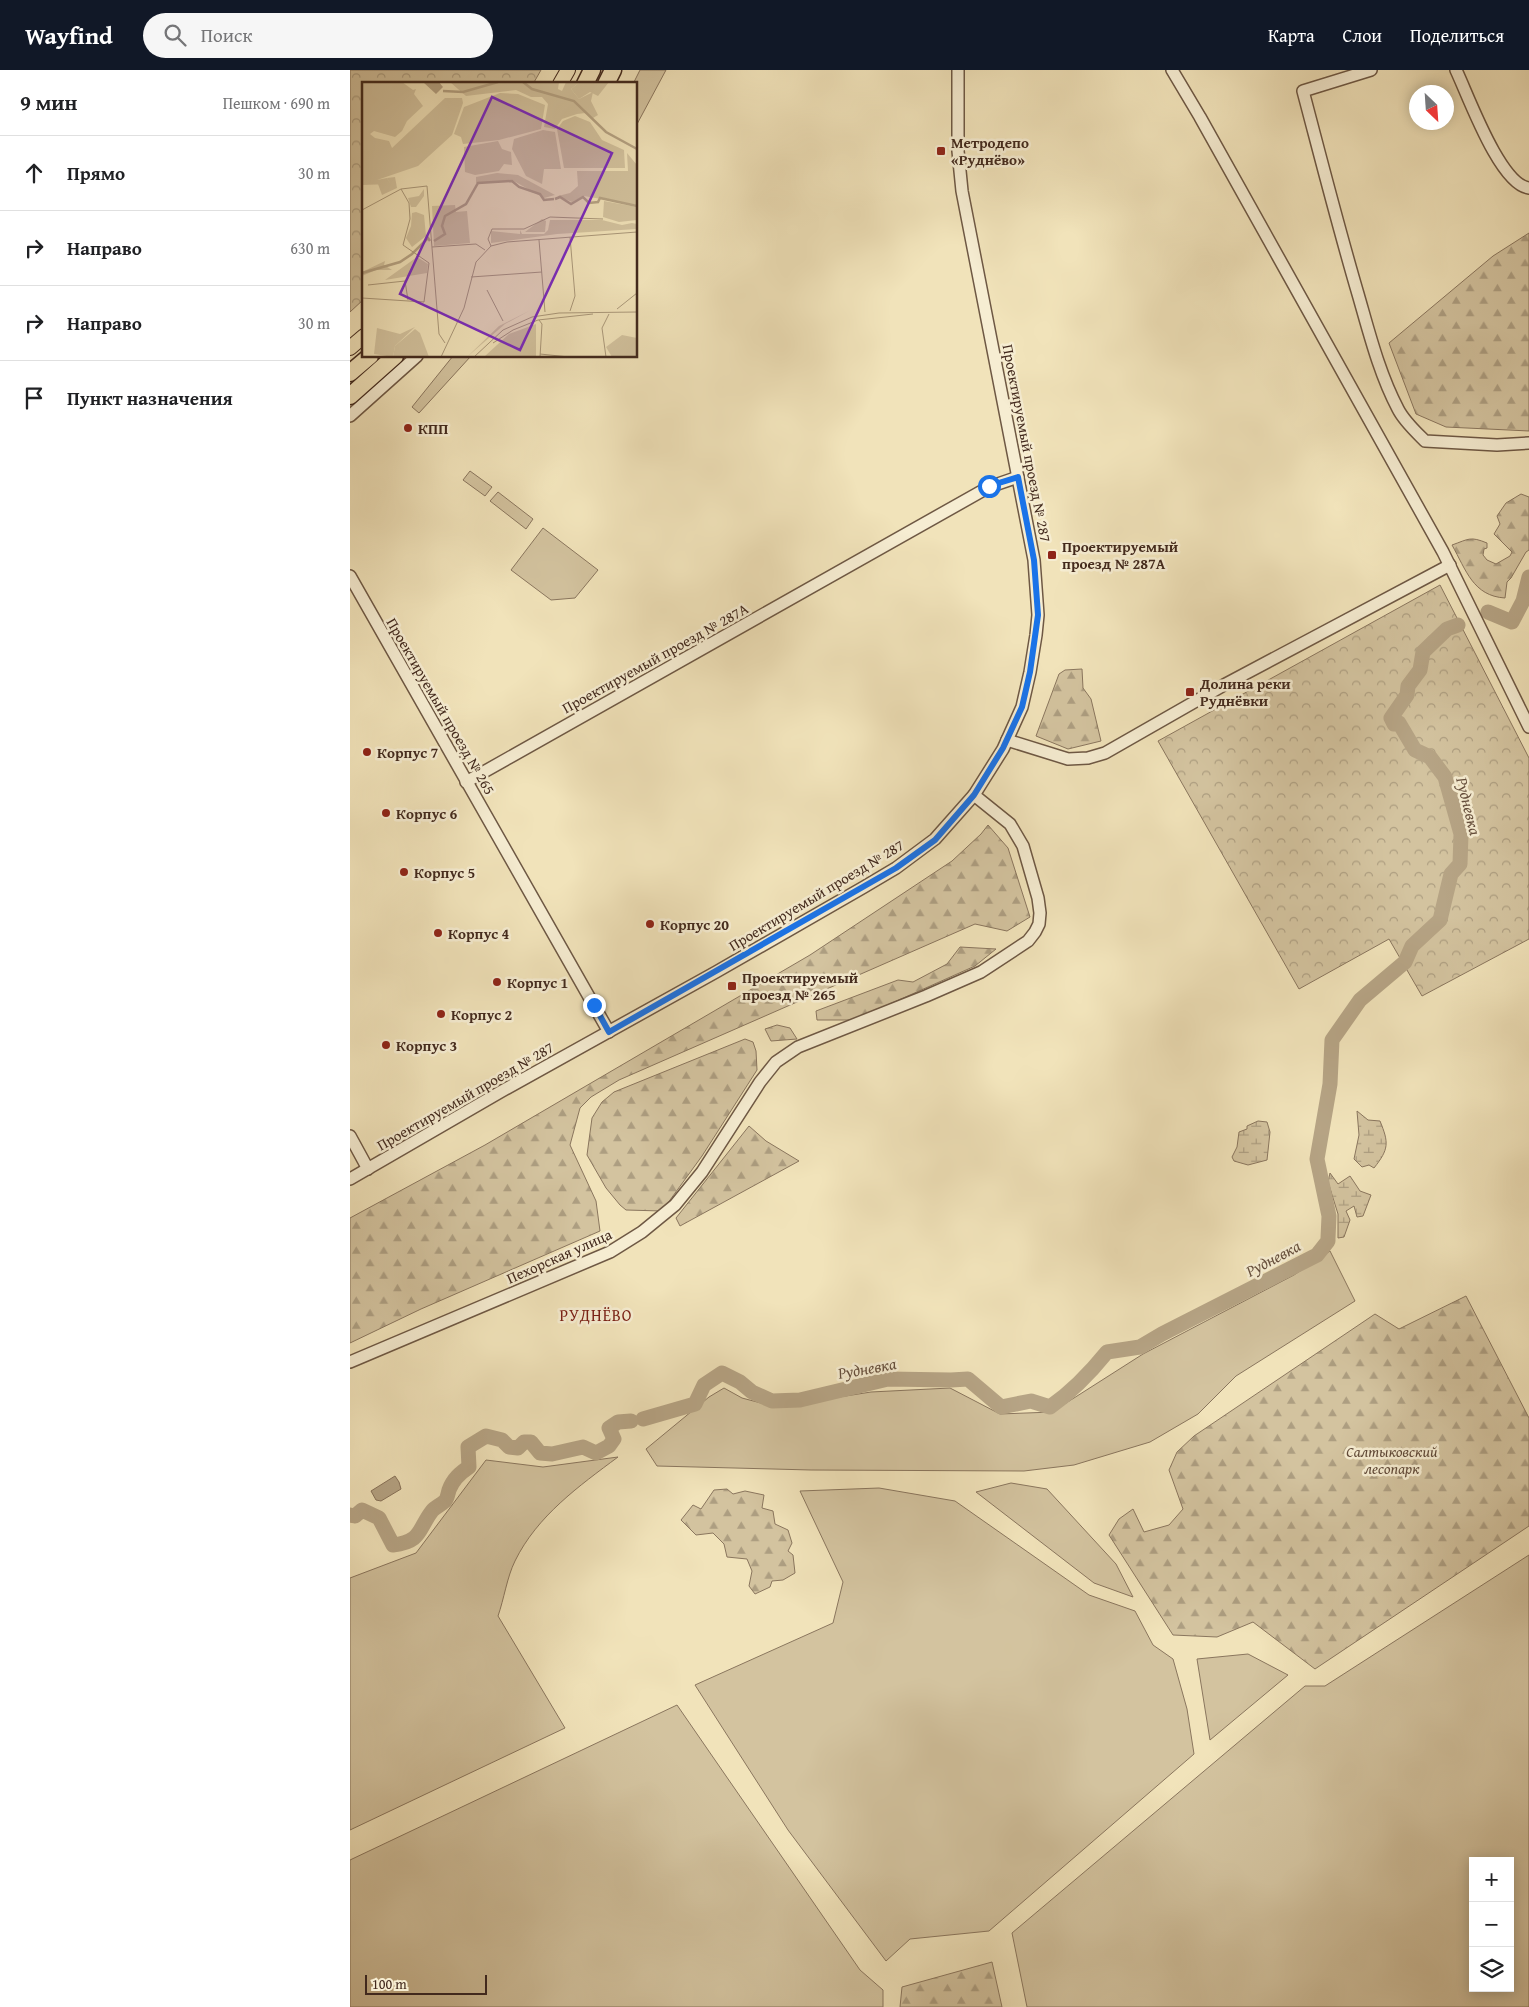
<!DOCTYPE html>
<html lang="ru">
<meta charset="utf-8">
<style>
:root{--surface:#fff;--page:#f6f6f6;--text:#202124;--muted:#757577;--line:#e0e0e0;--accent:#111827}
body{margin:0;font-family:"Gentium Book Plus",serif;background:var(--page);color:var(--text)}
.controls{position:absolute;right:15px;bottom:15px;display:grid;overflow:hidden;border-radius:0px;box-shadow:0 2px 12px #0003}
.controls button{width:45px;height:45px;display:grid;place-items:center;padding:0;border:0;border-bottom:1px solid var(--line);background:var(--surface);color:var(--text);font:25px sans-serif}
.compass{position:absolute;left:1059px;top:15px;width:45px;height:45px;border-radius:50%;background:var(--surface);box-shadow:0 2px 12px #0003;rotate:155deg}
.scale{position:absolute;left:15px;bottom:12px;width:122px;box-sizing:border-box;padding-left:5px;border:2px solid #42291d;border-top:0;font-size:14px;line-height:18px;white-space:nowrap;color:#42291d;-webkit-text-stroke:4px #f6edd2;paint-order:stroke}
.stop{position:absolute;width:15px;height:15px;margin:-11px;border:4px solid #1a73e8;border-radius:50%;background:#fff}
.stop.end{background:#1a73e8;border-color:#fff;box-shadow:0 1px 5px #0008}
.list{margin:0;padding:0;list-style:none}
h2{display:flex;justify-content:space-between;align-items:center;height:65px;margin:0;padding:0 20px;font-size:21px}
h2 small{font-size:16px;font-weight:400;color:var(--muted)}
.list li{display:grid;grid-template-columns:32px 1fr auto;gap:15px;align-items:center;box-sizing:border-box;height:75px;padding:0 20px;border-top:1px solid var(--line)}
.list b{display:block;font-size:19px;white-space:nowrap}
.list em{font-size:16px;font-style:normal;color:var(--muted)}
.icon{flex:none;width:28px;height:28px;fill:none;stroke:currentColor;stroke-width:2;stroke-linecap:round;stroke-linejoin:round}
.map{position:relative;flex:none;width:1179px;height:1937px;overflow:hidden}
header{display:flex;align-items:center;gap:30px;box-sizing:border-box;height:70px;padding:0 25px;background:var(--accent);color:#fff}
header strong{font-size:24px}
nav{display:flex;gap:28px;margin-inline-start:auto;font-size:18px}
.search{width:350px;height:45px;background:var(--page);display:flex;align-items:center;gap:12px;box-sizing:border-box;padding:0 18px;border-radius:28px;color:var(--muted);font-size:19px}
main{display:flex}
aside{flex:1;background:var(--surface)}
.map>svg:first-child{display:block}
</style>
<header>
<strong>Wayfind</strong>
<div class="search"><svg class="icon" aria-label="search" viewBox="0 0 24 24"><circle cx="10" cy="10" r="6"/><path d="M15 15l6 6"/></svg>Поиск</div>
<nav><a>Карта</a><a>Слои</a><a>Поделиться</a></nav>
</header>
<main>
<aside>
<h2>9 мин<small>Пешком · 690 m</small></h2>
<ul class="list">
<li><svg class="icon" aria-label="ahead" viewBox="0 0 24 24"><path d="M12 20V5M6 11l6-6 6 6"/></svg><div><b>Прямо</b></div><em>30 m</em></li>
<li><svg class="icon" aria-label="right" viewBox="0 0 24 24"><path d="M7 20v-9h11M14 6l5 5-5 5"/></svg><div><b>Направо</b></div><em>630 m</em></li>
<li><svg class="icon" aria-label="right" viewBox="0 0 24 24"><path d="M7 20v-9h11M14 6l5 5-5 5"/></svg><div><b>Направо</b></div><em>30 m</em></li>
<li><svg class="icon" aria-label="arrive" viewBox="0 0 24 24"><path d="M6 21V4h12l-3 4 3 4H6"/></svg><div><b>Пункт назначения</b></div></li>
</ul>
</aside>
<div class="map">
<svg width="1179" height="1937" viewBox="0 0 1179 1937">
<defs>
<pattern id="forest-firs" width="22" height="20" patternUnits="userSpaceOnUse" patternTransform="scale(1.25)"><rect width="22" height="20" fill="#d3c39f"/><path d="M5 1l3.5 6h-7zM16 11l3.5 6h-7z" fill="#ad9e81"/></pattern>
<pattern id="wetland-marsh" width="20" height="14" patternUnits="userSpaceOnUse" patternTransform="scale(1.25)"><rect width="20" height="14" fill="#d3c39f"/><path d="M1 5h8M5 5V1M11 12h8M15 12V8" fill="none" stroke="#ad9e81"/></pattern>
<pattern id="park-crowns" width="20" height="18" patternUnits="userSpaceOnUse" patternTransform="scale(1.25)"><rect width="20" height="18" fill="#d3c39f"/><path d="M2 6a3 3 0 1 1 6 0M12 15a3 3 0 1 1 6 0" fill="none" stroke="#ad9e81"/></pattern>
</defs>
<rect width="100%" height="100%" fill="#f1e3ba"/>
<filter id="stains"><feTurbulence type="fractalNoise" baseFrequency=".004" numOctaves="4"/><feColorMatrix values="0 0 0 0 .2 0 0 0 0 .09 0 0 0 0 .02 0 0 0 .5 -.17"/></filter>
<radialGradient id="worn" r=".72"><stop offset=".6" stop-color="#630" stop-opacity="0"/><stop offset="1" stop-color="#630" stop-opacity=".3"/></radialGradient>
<g fill="#d3c39f" stroke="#8a765e" fill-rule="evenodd">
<path d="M290 0H316L286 56V14H283Z"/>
<path d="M103 286H121L69 343 62 337Z"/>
<path d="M120 401 142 417 135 426 113 410Z"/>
<path d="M148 422 183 449 176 459 140 431Z"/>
<path d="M193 458 248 500 225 528 201 530 161 500Z"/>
<path d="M980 1181 1005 1231 886 1306 848 1344 800 1372 724 1395 674 1401 461 1400 307 1396 296 1379 359 1327 374 1318 392 1328 426 1337 521 1322 600 1318 650 1344 702 1342 793 1284 944 1205Z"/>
<path d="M268 1387C229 1416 187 1446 165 1491 157 1507 154 1529 148 1546L215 1658 0 1760V1508L66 1483 136 1390 193 1397Z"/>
<path d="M661 1413 697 1419 766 1494 783 1527 744 1513 626 1422Z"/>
<path d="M529 1418 605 1431 739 1525 785 1541 803 1575 823 1589 837 1639 844 1684 639 1861 560 1869 536 1891 438 1760 345 1615 483 1553 493 1512 450 1421Z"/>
<path d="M1179 1485V1937H677L662 1863 955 1616H975ZM1123 1791H1160V1918H1123Z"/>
<path d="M898 1584 938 1605 860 1670 847 1589Z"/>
<path d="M327 1635 510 1900 533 1920V1937H0V1790Z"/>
</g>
<g fill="url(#forest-firs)" stroke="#8a765e">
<path d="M1179 163V361L1096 357 1066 344 1039 273 1143 186Z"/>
<path d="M1171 424 1179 427V480L1176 482 1161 508 1157 512 1155 528C1123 526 1116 500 1102 475 1119 469 1120 466 1137 473V478L1134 479 1133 485 1137 490 1146 494 1160 486 1162 482 1144 464 1150 454 1147 446 1156 433Z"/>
<path d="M732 599 733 618 741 629 751 671 718 679 686 666 709 604 715 600Z"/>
<path d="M638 755 658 778 680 847 657 861 625 854 269 1010 241 1027 230 1038 220 1075 246 1131 250 1161 71 1239 0 1273V1148L135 1075 460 885 602 791 631 764Z"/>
<path d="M610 877 646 879 625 896 504 950H467L466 941 548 910 563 912 597 894Z"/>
<path d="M427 955 440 958 447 969 421 971 415 959Z"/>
<path d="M395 969 403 972 406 981 407 1000 352 1086 312 1141 276 1140 270 1135 256 1118 237 1085 242 1048 252 1032 264 1022Z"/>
<path d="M399 1056 416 1071 449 1091 330 1156 326 1148Z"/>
<path d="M1116 1226 1179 1348V1456L965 1599 903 1552 867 1567 823 1565 759 1465 769 1449 783 1439 794 1462 819 1455 833 1439 819 1400 827 1382 844 1366 1025 1244 1049 1259Z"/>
<path d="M377 1419 383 1424 395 1421 414 1425 412 1438 423 1441 425 1454 438 1460 442 1473 438 1481 443 1485 445 1503 433 1510 422 1511 420 1517 405 1524 399 1516 402 1501 397 1489 377 1487 374 1474 363 1463 346 1465 331 1450 343 1435 351 1439 364 1420Z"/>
<path d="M642 1892 652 1937H550L552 1917Z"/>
</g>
<g fill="url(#wetland-marsh)" stroke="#8a765e">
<path d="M1007 1041 1018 1050 1030 1051C1039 1073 1039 1079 1024 1098L1019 1095 1012 1097 1004 1089 1009 1065Z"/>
<path d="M908 1051 917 1052 920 1062 917 1090 898 1095 884 1091 882 1087 887 1077 889 1062 897 1059V1056Z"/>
<path d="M980 1103 988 1114 1000 1106 1010 1121 1021 1125 1013 1146 1007 1147 1004 1136 996 1141 1000 1150 994 1167 988 1168V1144L978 1112Z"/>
</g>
<g fill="url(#park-crowns)" stroke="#8a765e">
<path d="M0 0H191L183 14H14V229L0 242Z"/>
<path d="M1090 515 1179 688V869L1072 926 1039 869 949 919 808 671Z"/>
</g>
<path fill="#b6a485" stroke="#88735b" d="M45 1406 49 1412 51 1419 31 1431 26 1430 21 1421Z"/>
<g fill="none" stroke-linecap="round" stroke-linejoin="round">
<g stroke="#b6a485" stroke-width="15">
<path d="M1138 542 1162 552 1173 531 1179 507"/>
<path d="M293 1349 345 1334 354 1315 372 1303 390 1312 402 1322 422 1331 450 1330 538 1309 601 1310 618 1309 651 1337 681 1331 700 1337C723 1321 740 1303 757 1282L790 1277 812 1264 967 1185 978 1171V1168L979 1146 967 1089 980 1014 982 970 1010 930 1055 892 1062 876 1090 850 1101 804 1110 794 1111 764 1095 707 1080 687 1065 680 1049 653 1044 654 1041 648 1057 625 1058 616 1070 600 1073 582 1097 559 1108 555"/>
<path d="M0 1445 5 1446 12 1440 29 1448 43 1475C72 1472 68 1459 82 1441 85 1437 91 1435 95 1431 97 1429 98 1424 99 1420 103 1409 110 1403 119 1397L118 1377 136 1366 152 1370 159 1377 168 1378 174 1372H181L190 1383 202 1384 233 1377 246 1383 259 1376 264 1369 259 1358 268 1352 281 1351"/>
</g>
<defs>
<g id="minor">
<path d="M822 0 850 47 1093 482 1179 657"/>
<path d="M1021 0 953 21C971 89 988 156 1008 224 1019 262 1029 303 1048 339 1054 351 1065 361 1075 371L1147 375 1179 373"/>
<path d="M1106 0C1118 25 1150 115 1179 118"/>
<path d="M0 346 67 286"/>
<path d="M0 506 259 962"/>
<path d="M657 670 718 689 738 688 755 683 874 615 1100 495"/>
<path d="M116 712 639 417 668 407"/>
<path d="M0 1066 18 1099"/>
<path d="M0 1109 152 1021 366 902 514 817 546 798 585 769 624 725 653 679 672 637 680 602 686 565 688 545 684 490 612 121 608 81V0"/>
<path d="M0 1292 260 1182 292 1162 325 1135 352 1102 410 1012 426 992 448 977 576 926 631 902 678 871 685 862 689 854 690 843 688 828 673 776 660 754 624 725"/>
</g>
<g id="major">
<path d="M210 14 218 0"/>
<path d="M0 278 14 266"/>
</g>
<g id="highway">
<path d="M235 14 242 0"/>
<path d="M256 14 263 0"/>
<path d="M0 303 20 286"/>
<path d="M0 326 45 286"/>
</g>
</defs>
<use href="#minor" stroke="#6e5844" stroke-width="14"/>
<use href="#major" stroke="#42291d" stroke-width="16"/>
<use href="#highway" stroke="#42291d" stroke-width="19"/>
<use href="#minor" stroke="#f6edd2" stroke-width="11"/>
<use href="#major" stroke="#f1e3ba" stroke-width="14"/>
<use href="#highway" stroke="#f1e3ba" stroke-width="16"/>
</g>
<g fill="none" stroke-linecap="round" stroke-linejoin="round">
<path stroke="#1a73e8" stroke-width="6" d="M244 935 259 962 546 798 585 770 624 725 653 678 672 637 680 602 688 545 684 490 668 407 639 416"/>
</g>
<g fill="#8f2418" stroke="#f6edd2" stroke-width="2">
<rect x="586" y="76" width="10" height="10" rx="2.5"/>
<circle cx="58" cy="358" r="5"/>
<rect x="697" y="480" width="10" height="10" rx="2.5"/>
<rect x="835" y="617" width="10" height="10" rx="2.5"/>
<circle cx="17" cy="682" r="5"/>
<circle cx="36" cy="743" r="5"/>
<circle cx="54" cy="802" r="5"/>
<circle cx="300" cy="854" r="5"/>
<circle cx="88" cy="863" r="5"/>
<circle cx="147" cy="912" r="5"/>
<rect x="377" y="911" width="10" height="10" rx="2.5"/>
<circle cx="91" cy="944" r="5"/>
<circle cx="36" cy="975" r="5"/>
</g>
<g text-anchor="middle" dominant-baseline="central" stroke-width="5" stroke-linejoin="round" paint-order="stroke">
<g font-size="15" font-weight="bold" fill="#42291d" stroke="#f6edd2" text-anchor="start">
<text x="601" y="72">Метродепо<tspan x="601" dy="17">«Руднёво»</tspan></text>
<text x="68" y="358">КПП</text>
<text x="712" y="476">Проектируемый<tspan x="712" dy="17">проезд № 287А</tspan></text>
<text x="850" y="613">Долина реки<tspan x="850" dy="17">Руднёвки</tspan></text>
<text x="27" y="682">Корпус 7</text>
<text x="46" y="743">Корпус 6</text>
<text x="64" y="802">Корпус 5</text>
<text x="310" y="854">Корпус 20</text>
<text x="98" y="863">Корпус 4</text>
<text x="392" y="907">Проектируемый<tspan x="392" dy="17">проезд № 265</tspan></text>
<text x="157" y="912">Корпус 1</text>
<text x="101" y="944">Корпус 2</text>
<text x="46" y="975">Корпус 3</text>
</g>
<g font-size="15" fill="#42291d" stroke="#f6edd2">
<text transform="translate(677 373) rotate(79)">Проектируемый проезд № 287</text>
<text transform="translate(305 588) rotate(-29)">Проектируемый проезд № 287А</text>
<text transform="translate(91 636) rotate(60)">Проектируемый проезд № 265</text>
<text transform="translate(466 825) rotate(-31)">Проектируемый проезд № 287</text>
<text transform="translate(115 1026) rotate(-30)">Проектируемый проезд № 287</text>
<text transform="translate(209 1186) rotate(-24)">Пехорская улица</text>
</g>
<g font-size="15" font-style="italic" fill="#5f4837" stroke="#f6edd2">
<text x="1042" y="1381">Салтыковский<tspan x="1042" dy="17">лесопарк</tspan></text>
</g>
<g font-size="16" font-style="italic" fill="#654e3c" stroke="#f6edd2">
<text transform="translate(1119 736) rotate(76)">Рудневка</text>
<text transform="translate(923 1188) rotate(-28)">Рудневка</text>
<text transform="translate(517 1298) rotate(-10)">Рудневка</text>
</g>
<g font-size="16" letter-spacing="1" fill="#7a1f14" stroke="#f6edd2">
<text x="246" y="1245">РУДНЁВО</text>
</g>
</g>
<g transform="translate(12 12)">
<rect width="275" height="275" fill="#f1e3ba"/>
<path d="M218 0H247L236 14 228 10 217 17 209 7ZM138 11 156 12 183 23 179 47 137 58 101 62 99 55 92 52 102 25ZM213 34 228 40 240 58 262 68 263 86H202L195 47 201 39ZM181 48 193 50 199 87H182L180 102 164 94 150 67 152 57ZM265 71 275 83 274 123 222 114 210 120 196 114 208 111 216 104 215 89H266ZM135 91 156 93 193 113 182 116 150 98 114 101V95ZM33 95 35 106 20 113 16 102 28 101 25 96ZM167 229 143 242 105 275 137 244Z" fill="#d3c39f"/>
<path d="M0 0H40L51 8 54 7 52 12 61 24 45 39 40 49 33 55 12 49 8 52 13 56 27 59 30 66 83 16H100L101 21 90 53 56 84 15 98 25 96 29 102 0 103ZM88 0H197L196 7 200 9 204 0H218L209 7 217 17 231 10 229 19 236 33 231 36 224 31 215 32 200 37 193 47 182 45 186 22 180 15H169L154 8 104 14ZM136 59 140 67 149 70 150 83 142 82 137 89 113 93 103 90 102 65ZM62 107V114L54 125H49L46 116 57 114ZM242 119 275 125V138L257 140 241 135ZM54 130 62 133 64 154 50 165 44 156 49 144 50 131ZM180 137 184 139 183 150H163ZM188 138H240L260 143 270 141 275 142V147L195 152 129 161V149L158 152V148L160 152H182L186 148ZM55 175 66 182 65 191 23 198ZM23 179 22 183 30 188H14L0 194V190ZM53 245 33 264 31 275 12 272 15 246 38 252Z" fill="#d3c39f"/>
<path d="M53 247 58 251 67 275H31L33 264ZM260 253 275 256V275H250L244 265Z" fill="#d3c39f"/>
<path d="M93 123 94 130 105 129 108 161 72 164 70 124ZM174 242V275L123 274 147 252Z" fill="#d3c39f"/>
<path d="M61 0H77L81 5 74 12Z" fill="#b6a485"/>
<path fill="none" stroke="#b6a485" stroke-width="2.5" d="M161 0 170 7 212 19 244 50 275 67M81 9 101 10 136 0M193 117 198 115 209 122 221 115 227 121 236 120 238 116 275 124M72 159 83 152 80 144 83 134 104 122 116 101 150 99 157 105 178 112 182 118 192 117M0 191 38 180 50 172 66 156 68 159"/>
<path fill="none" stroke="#ab997b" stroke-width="1" d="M0 128 39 107 65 104 77 252 83 261M177 158 183 230M129 164 126 157 130 147H162L188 135 241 137M70 165 114 162 123 168M109 195 180 190M6 203 43 199 46 218M125 208 141 239M0 216 62 220 67 181 41 163 48 137 47 121 39 107M255 227 275 211M208 229 213 214 208 155M177 238 180 242 178 275M131 261 151 248 176 238 231 232M178 272 207 275M79 275 102 226 114 180 129 164 145 160 275 150M112 275 141 248 170 235 197 231 275 230M244 275 240 246 247 232"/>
<path fill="#7b2cbf" fill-opacity="0.15" stroke="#7b2cbf" stroke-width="2.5" d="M130 15 250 71 158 268 38 212Z"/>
<rect width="275" height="275" fill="none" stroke="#42291d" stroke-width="2.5"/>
</g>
<rect width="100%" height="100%" filter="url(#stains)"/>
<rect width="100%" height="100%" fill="url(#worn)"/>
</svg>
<div class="controls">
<button>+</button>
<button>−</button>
<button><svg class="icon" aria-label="layers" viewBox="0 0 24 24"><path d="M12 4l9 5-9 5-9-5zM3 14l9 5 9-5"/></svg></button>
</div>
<svg class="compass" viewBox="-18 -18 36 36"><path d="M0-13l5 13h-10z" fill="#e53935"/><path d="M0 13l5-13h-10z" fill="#757577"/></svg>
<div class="scale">100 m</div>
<div class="stop" style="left:639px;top:416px"></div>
<div class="stop end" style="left:244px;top:935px"></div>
</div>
</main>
